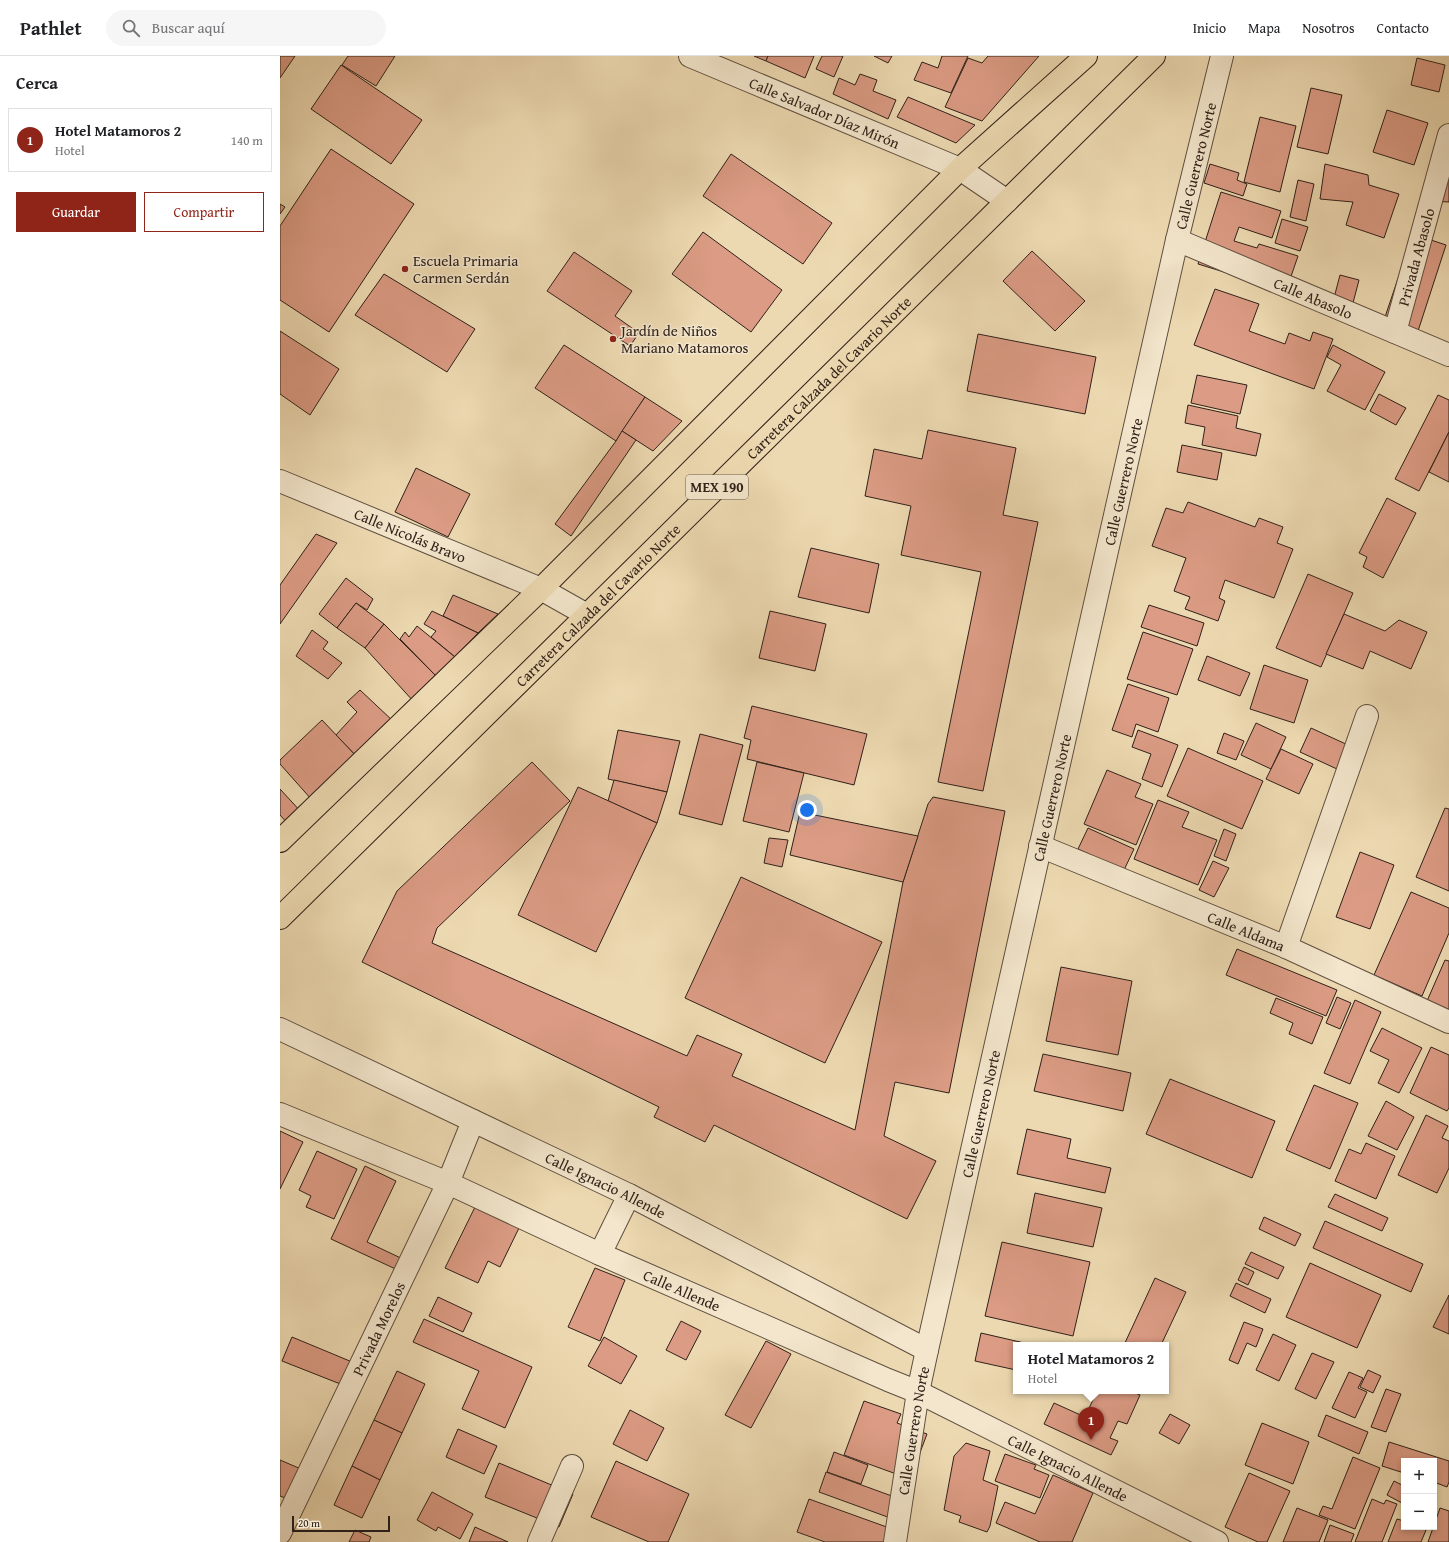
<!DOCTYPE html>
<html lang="es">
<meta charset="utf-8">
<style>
:root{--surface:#fff;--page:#f6f6f6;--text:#202124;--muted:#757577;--line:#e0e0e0;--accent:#8f2418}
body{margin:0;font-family:"Gentium Book Plus",serif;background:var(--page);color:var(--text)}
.controls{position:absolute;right:12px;bottom:12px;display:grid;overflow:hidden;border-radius:0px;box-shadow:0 2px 6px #0003}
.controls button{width:36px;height:36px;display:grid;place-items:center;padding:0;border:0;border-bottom:1px solid var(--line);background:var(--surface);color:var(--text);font:20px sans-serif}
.scale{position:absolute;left:12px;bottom:10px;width:98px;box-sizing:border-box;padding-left:4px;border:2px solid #302119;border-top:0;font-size:11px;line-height:14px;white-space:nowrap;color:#302119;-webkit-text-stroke:3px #f3e6cc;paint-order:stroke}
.you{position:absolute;left:527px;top:754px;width:14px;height:14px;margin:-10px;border:3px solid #fff;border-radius:50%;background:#1a73e8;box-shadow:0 0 0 6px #1a73e833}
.badge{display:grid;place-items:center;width:26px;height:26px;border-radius:50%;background:var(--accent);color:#fff;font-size:13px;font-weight:700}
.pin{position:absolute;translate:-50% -33px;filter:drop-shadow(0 1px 2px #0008)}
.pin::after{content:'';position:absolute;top:21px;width:14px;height:12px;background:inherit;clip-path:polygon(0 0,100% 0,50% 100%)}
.popup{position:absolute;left:733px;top:1286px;width:156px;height:52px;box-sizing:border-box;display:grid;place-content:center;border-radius:0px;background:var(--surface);filter:drop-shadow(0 1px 3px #0005);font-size:13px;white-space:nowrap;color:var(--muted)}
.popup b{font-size:15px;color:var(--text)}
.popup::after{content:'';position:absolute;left:50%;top:100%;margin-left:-8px;border:8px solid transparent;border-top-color:var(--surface)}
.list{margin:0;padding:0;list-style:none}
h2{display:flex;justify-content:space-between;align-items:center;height:52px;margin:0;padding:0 16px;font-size:17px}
h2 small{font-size:13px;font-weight:400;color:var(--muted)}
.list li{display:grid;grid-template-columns:26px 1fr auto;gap:12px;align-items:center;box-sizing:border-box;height:64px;margin:0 8px 8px;padding:0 8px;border:1px solid var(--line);border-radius:0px}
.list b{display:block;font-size:15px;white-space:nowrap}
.list p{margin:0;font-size:13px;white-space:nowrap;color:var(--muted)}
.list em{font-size:13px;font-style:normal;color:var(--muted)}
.actions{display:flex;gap:8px;padding:12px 16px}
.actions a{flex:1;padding:9px 0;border:1px solid var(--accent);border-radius:0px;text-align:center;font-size:14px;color:var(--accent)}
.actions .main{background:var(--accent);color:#fff}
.icon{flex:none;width:22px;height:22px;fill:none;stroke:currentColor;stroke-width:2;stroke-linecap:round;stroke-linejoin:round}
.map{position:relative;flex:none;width:1169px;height:1486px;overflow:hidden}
header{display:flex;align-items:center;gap:24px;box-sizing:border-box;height:56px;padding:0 20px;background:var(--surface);border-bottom:1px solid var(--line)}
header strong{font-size:19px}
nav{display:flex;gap:22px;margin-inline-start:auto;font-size:14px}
.search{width:280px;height:36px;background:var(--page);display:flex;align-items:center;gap:10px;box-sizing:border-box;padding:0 14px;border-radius:22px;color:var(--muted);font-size:15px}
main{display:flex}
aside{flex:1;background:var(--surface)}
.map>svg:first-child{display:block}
</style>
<header>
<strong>Pathlet</strong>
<div class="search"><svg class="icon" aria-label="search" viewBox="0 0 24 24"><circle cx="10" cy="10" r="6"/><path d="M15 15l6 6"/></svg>Buscar aquí</div>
<nav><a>Inicio</a><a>Mapa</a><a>Nosotros</a><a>Contacto</a></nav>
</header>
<main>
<aside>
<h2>Cerca<small></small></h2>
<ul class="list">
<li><span class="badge">1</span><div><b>Hotel Matamoros 2</b><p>Hotel</p></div><em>140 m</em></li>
</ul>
<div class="actions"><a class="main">Guardar</a><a>Compartir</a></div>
</aside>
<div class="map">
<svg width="1169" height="1486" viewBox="0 0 1169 1486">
<rect width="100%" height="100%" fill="#edd9b1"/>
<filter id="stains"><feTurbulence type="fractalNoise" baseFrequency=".005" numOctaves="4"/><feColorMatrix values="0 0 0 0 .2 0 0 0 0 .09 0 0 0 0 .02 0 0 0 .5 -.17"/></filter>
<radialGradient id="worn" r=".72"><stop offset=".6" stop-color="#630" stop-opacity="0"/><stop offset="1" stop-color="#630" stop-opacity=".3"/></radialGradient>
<g fill="#db9b84" stroke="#302119">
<path d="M0 0H15L0 22Z"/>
<path d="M68 0H115L96 30 62 9Z"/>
<path d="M474 0H488L486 5Z"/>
<path d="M488 0H534L525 22 486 5Z"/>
<path d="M542 0H563L554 21 536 13Z"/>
<path d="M594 0H612L608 7Z"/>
<path d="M662 0H688L671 37 634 24 642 6 658 12Z"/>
<path d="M708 0H759L702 65 665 51 688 2 702 7Z"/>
<path d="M1137 2 1165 9 1159 36 1131 29Z"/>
<path d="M61 9 142 64 111 108 31 53Z"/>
<path d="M580 18 597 24 593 35 616 44 608 63 553 38 559 22 575 29Z"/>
<path d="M1031 32 1062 39 1048 98 1017 91Z"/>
<path d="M628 41 695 69 676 87 617 61Z"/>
<path d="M1107 54 1148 67 1134 109 1093 96Z"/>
<path d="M980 61 1016 70 1000 136 964 126Z"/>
<path d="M51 93 134 148 49 276 0 244V170Z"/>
<path d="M451 98 552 167 523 208 423 140Z"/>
<path d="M930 108 959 117 957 124 967 128 963 140 924 127Z"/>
<path d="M1045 108 1088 119 1089 129 1119 138 1104 182 1066 169 1073 146 1040 143Z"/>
<path d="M1169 119V146L1152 145Z"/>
<path d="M1018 124 1034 128 1026 165 1010 161Z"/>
<path d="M941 136 1001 155 992 182 959 171 954 185 977 192 979 188 1018 200 1006 235 918 208Z"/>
<path d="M0 148 5 151 0 158Z"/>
<path d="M1002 163 1028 171 1020 195 995 187Z"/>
<path d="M423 176 502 234 471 276 392 218Z"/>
<path d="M1133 178 1166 189 1138 275 1104 264Z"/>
<path d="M752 195 805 245 775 275 723 225Z"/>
<path d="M294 196 352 235 335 260 359 277 350 290 267 235Z"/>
<path d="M104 218 195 273 167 316 75 259Z"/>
<path d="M1060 219 1079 224 1069 262 1050 257Z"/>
<path d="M935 233 979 248 969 275 1005 288 1009 277 1030 285 1033 276 1053 283 1034 333 914 289Z"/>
<path d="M0 275 59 313 30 359 0 338Z"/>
<path d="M698 278 816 301 805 358 687 335Z"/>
<path d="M284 289 365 341 336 385 255 332Z"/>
<path d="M1053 289 1105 316 1085 354 1047 335 1061 309 1047 301Z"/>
<path d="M917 319 967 329 960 358 911 347Z"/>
<path d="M1099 338 1126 352 1116 369 1090 355Z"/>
<path d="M1158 339 1169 344V376L1139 435 1115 423Z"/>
<path d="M365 341 402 365 373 395 342 375Z"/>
<path d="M908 349 958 360 956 372 981 378 976 400 922 389 925 371 905 367Z"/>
<path d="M648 374 736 392 723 459 758 466 703 735 658 726 701 516 621 499 631 450 585 440 594 393 642 403Z"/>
<path d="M342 375 356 384 291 480 275 468 336 385Z"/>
<path d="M1169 376V426L1149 416Z"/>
<path d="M902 389 942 397 937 424 897 416Z"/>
<path d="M136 412 190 438 168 481 115 456Z"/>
<path d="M1107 442 1136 457 1103 522 1083 511 1087 501 1079 497Z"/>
<path d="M908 446 975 471 979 462 1003 471 997 487 1013 493 994 542 945 524 939 542 945 545 938 565 905 553 910 541 894 535 906 502 872 490 886 452 903 457Z"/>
<path d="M36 478 57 487 0 568V529Z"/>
<path d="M531 492 599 508 589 557 518 541Z"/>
<path d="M1028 518 1073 537 1041 611 996 592Z"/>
<path d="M66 522 93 543 87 554 76 547 57 572 39 558Z"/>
<path d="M173 539 218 558 198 577 163 560Z"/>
<path d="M76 547 104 568 85 592 57 572Z"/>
<path d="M869 549 924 567 917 590 861 571Z"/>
<path d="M152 555 198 577 175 601 151 581 156 575 144 568Z"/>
<path d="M490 555 546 568 535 615 479 602Z"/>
<path d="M1064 558 1105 575 1119 564 1147 576 1131 613 1090 595 1083 613 1046 598Z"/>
<path d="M104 568 157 621 134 646 85 592Z"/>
<path d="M137 570 175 601 157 621 120 583 125 576 129 581Z"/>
<path d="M32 574 48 586 43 593 62 607 48 623 16 600Z"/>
<path d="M863 576 913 593 897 639 847 623Z"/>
<path d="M927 600 970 617 960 640 918 624Z"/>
<path d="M984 609 1028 624 1014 667 970 653Z"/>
<path d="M848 628 889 642 878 676 856 668 852 681 832 674Z"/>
<path d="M80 634 113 665 77 701 56 679 77 656 67 646Z"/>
<path d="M472 650 587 678 574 729 467 703 471 684 464 682Z"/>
<path d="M42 664 77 701 32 744 0 708V704Z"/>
<path d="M976 667 1006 681 991 713 961 699Z"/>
<path d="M1031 672 1068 689 1057 713 1020 696Z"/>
<path d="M338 674 400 685 387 736 328 723Z"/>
<path d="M858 674 898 689 882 731 862 723 871 698 852 691Z"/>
<path d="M944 677 964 685 956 704 937 697Z"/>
<path d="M420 678 463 689 442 769 399 758Z"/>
<path d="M908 692 983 725 962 773 887 740Z"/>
<path d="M1001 693 1033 708 1019 738 986 723Z"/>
<path d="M252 706 290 745 157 872 152 887 407 1000 417 979 462 998 452 1020 575 1074 623 826 648 748 653 741 725 755 669 1037 615 1026 604 1080 656 1105 627 1163 434 1069 425 1086 374 1061 379 1051 82 906 117 835Z"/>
<path d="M477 706 524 717 509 776 463 765Z"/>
<path d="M827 714 861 728 855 741 873 748 856 789 804 768Z"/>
<path d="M334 724 387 736 377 767 328 745Z"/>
<path d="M298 731 377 767 316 896 238 859Z"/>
<path d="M0 733 23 758 10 770 0 759Z"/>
<path d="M878 744 909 756 902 771 937 784 918 829 854 803Z"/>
<path d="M1165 752 1169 753V835L1136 821Z"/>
<path d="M520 756 638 780 623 826 510 799Z"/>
<path d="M808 772 854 793 844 814 798 793Z"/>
<path d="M944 773 956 778 946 805 934 800Z"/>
<path d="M489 782 508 784 502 811 484 807Z"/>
<path d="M1080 796 1114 809 1090 873 1056 861Z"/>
<path d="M933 805 949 812 934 841 919 834Z"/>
<path d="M461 821 602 886 545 1007 405 942Z"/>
<path d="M1131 836 1169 852V877L1142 940 1094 919Z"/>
<path d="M957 893 1057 934 1046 960 946 919Z"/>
<path d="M1165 904 1169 905V955L1147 945Z"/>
<path d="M781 911 852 925 838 999 766 985Z"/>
<path d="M1057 941 1071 947 1060 973 1046 967Z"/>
<path d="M996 942 1043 961 1032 988 1009 978 1013 967 990 957Z"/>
<path d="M1075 944 1101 956 1070 1028 1044 1017Z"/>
<path d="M1102 972 1142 992 1119 1037 1098 1027 1109 1004 1090 995Z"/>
<path d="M1151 991 1169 999V1052L1167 1055 1130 1037Z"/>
<path d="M763 998 851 1017 843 1055 754 1035Z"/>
<path d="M890 1023 995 1065 972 1122 866 1078Z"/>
<path d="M1034 1029 1078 1047 1050 1113 1006 1094Z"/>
<path d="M1106 1045 1134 1061 1117 1094 1088 1080Z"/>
<path d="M1146 1059 1168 1070 1162 1082 1169 1085V1112L1157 1137 1118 1119Z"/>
<path d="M747 1073 791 1083 787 1102 831 1112 825 1137 737 1118Z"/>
<path d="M0 1075 23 1086 0 1133Z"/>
<path d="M1086 1087 1115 1100 1096 1143 1055 1125 1069 1093 1081 1098Z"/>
<path d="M37 1095 77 1113 54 1163 26 1151 31 1140 19 1134Z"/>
<path d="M85 1110 116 1125 87 1186 127 1205 122 1216 51 1183Z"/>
<path d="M755 1137 822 1152 813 1191 747 1177Z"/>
<path d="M1055 1138 1108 1162 1102 1175 1048 1151Z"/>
<path d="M195 1151 239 1172 220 1211 208 1205 198 1227 165 1212Z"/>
<path d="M984 1161 1021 1178 1015 1190 979 1173Z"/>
<path d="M1045 1165 1143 1208 1131 1236 1033 1192Z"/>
<path d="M722 1186 810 1206 793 1280 705 1260Z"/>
<path d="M971 1196 1004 1211 998 1223 965 1208Z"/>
<path d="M1030 1207 1101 1239 1077 1292 1006 1261Z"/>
<path d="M964 1211 974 1216 968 1229 958 1224Z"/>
<path d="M315 1212 345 1224 320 1285 288 1271Z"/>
<path d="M875 1222 906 1236 881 1289H844Z"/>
<path d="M956 1227 991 1243 985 1257 950 1240Z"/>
<path d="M1169 1239V1278L1153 1271Z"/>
<path d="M158 1241 192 1257 183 1276 149 1260Z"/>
<path d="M144 1263 252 1311 225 1372 182 1353 199 1315 133 1286Z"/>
<path d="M401 1265 421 1275 406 1304 386 1294Z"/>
<path d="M964 1266 983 1273 976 1291 967 1287 958 1308 949 1304Z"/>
<path d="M701 1277 753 1289H736V1314L695 1305Z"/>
<path d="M993 1278 1016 1289 999 1325 976 1314Z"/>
<path d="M12 1281 77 1308 68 1331 2 1305Z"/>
<path d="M324 1281 357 1300 341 1328 308 1310Z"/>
<path d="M486 1285 511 1298 471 1372 445 1359Z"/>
<path d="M1032 1297 1054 1306 1036 1343 1015 1333Z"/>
<path d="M1088 1314 1101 1320 1093 1337 1080 1331Z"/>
<path d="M117 1315 145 1328 122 1377 94 1364Z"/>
<path d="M1069 1316 1083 1322 1078 1332 1087 1336 1075 1362 1052 1352Z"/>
<path d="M1106 1333 1121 1338 1106 1376 1091 1371Z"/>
<path d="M817 1335H851L860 1339 847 1368 838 1365 830 1382 838 1385 831 1399 764 1368 774 1347 805 1361Z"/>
<path d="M584 1345 621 1358 617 1367 647 1378 630 1423 564 1399Z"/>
<path d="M350 1354 384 1372 367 1405 333 1388Z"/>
<path d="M890 1358 910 1369 899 1388 879 1377Z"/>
<path d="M1046 1359 1088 1376 1079 1398 1038 1380Z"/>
<path d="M94 1364 122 1377 100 1424 72 1410Z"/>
<path d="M982 1367 1029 1386 1013 1428 965 1409Z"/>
<path d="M178 1373 217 1390 204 1418 166 1401Z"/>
<path d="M1109 1386 1169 1405V1426L1167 1431 1154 1426V1405H1124V1417L1102 1410Z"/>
<path d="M686 1387 710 1395 703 1424 718 1430 710 1470 707 1476 679 1466 681 1460 664 1454 674 1400Z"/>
<path d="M554 1396 588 1409 581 1428 547 1416Z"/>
<path d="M725 1398 756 1409 754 1413 769 1419 760 1442 715 1425Z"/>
<path d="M1073 1401 1100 1412 1075 1473 1039 1459 1043 1450 1052 1453Z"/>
<path d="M0 1404 21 1413 8 1443 0 1440Z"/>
<path d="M336 1405 409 1438 388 1486H369L311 1461Z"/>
<path d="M219 1407 293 1438 279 1471 205 1441Z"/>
<path d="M72 1410 100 1424 82 1462 54 1449Z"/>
<path d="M546 1416 631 1447 624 1467 539 1436Z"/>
<path d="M969 1417 1010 1435 987 1486H978L945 1471Z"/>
<path d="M773 1419 813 1437 792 1486H760L716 1467 725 1446 755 1458Z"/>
<path d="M1114 1425 1124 1430V1443L1122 1447 1107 1439Z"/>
<path d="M152 1436 193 1458 180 1483 158 1471 156 1475 137 1464Z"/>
<path d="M529 1443 615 1474 611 1486H545L517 1476Z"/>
<path d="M1092 1443 1104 1448 1106 1444 1117 1448 1102 1486H1075Z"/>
<path d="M1017 1452 1048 1464 1039 1486H1003Z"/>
<path d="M1160 1452 1169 1455V1486H1148Z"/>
<path d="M1117 1463 1124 1465V1471H1138L1146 1474 1141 1486H1108Z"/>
<path d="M1050 1469 1074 1478 1071 1486H1044Z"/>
<path d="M195 1471 228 1486H189Z"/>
<path d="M75 1474 91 1481 89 1486H69Z"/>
</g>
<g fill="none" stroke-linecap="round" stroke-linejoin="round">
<defs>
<g id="street">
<path id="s1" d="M410 0 680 113 727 145"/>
<path id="s2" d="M897 184 1169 299"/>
<path id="s3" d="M1115 276 1169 79"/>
<path id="s4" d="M0 425 261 533 307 559"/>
<path id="s5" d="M760 790 1006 891 1169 966"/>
<path d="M1006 891 1087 660"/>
<path id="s6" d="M0 973 349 1139 647 1294"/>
<path id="s7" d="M0 1058 168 1127 320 1198 608 1324 638 1336 937 1486"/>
<path d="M320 1198 349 1139"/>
<path id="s8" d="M0 1477 168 1127 193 1065"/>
<path d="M259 1486 292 1410"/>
<path id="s9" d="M615 1486 638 1336 647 1294 897 184 942 0"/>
</g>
<g id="primary">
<path d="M0 785 261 533 680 113 806 0"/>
<path id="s10" d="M0 862 874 0"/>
</g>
</defs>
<use href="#street" stroke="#5f4f3f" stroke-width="24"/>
<use href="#primary" stroke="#302119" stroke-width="24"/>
<use href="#street" stroke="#f3e6cc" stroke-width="22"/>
<use href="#primary" stroke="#edd9b1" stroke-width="22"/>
</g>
<g fill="#8f2418" stroke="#f3e6cc" stroke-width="1.5">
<circle cx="125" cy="213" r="4"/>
<circle cx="333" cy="283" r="4"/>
</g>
<g text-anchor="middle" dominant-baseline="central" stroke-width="3" stroke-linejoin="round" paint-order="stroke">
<rect fill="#f3e6cc" stroke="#6a5c4f" stroke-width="1" x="406" y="419" width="62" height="24" rx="3"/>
<g font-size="14" font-weight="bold" fill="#302119">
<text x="437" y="431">MEX 190</text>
</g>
<g font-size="15" fill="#302119" stroke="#f3e6cc">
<text stroke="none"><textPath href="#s1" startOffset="146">Calle Salvador Díaz Mirón</textPath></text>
<text stroke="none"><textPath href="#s9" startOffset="1409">Calle Guerrero Norte</textPath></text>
<text stroke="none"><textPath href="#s3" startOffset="78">Privada Abasolo</textPath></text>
<text stroke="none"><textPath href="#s2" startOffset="148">Calle Abasolo</textPath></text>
<text stroke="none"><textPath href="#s10" startOffset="770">Carretera Calzada del Cavario Norte</textPath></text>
<text stroke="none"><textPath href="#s9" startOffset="1085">Calle Guerrero Norte</textPath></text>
<text stroke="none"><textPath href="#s4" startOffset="141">Calle Nicolás Bravo</textPath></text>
<text stroke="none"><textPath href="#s10" startOffset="446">Carretera Calzada del Cavario Norte</textPath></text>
<text stroke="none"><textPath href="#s9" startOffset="761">Calle Guerrero Norte</textPath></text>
<text stroke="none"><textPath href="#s5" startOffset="223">Calle Aldama</textPath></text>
<text stroke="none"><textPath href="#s9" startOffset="437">Calle Guerrero Norte</textPath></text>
<text stroke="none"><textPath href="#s6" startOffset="361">Calle Ignacio Allende</textPath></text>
<text stroke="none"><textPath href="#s7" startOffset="439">Calle Allende</textPath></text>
<text stroke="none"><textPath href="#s8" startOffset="227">Privada Morelos</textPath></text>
<text stroke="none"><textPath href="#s9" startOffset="113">Calle Guerrero Norte</textPath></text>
<text stroke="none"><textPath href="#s7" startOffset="864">Calle Ignacio Allende</textPath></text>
</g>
<g font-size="15" fill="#302119" stroke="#f3e6cc" text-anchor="start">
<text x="133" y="204">Escuela Primaria<tspan x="133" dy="17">Carmen Serdán</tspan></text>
<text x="341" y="274">Jardín de Niños<tspan x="341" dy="17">Mariano Matamoros</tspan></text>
</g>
</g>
<rect width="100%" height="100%" filter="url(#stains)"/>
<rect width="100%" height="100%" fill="url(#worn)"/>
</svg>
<div class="controls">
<button>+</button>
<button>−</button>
</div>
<div class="scale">20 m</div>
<div class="you"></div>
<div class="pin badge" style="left:811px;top:1384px">1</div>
<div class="popup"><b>Hotel Matamoros 2</b>Hotel</div>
</div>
</main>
